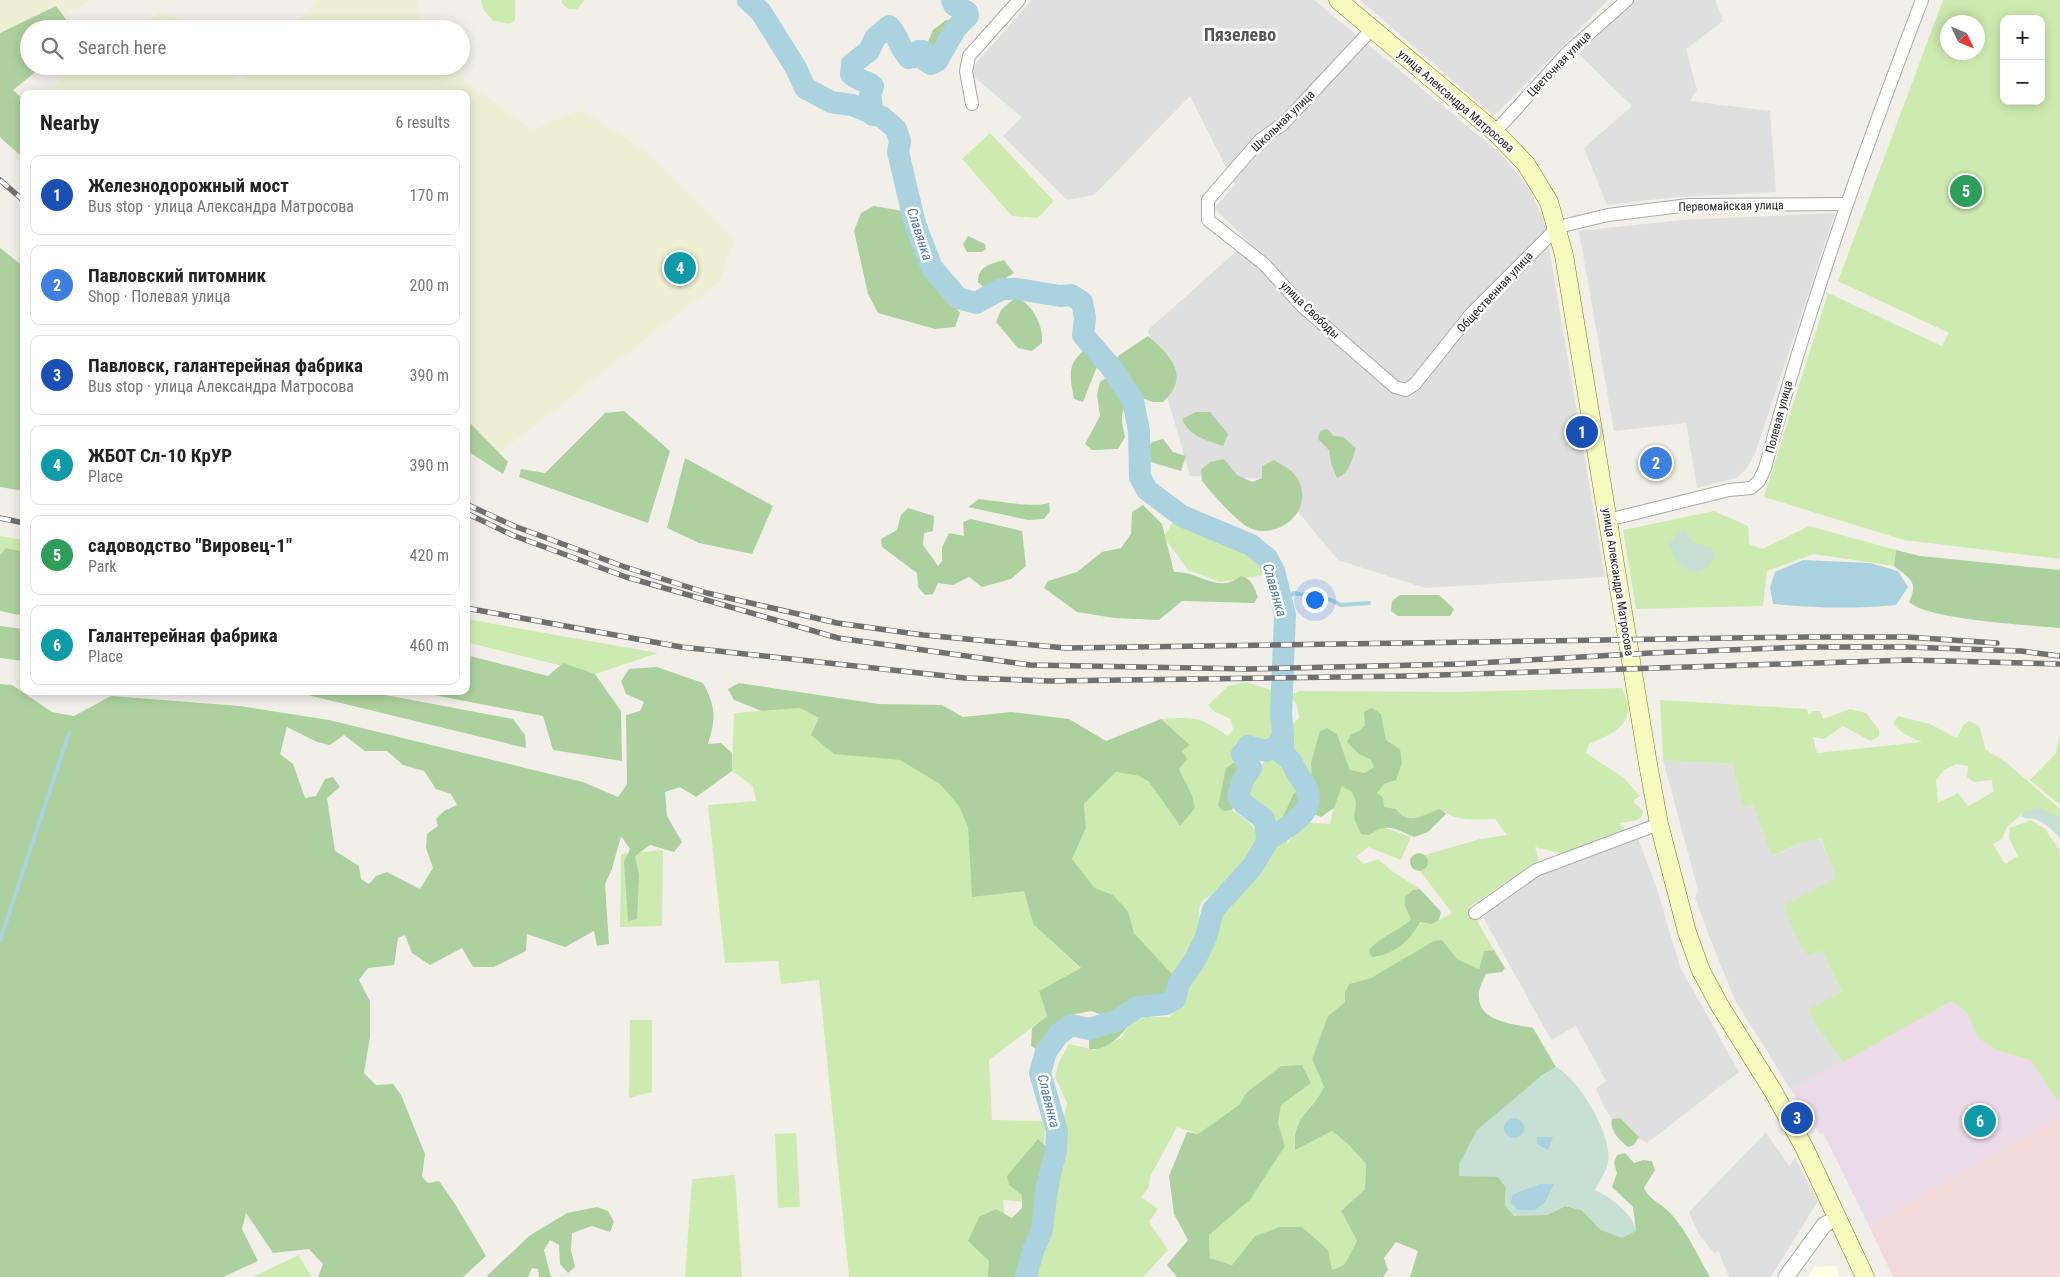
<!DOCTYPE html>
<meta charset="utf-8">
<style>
:root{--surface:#fff;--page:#f6f6f6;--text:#222;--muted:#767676;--line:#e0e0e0;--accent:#2563eb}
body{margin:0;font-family:"Roboto Condensed",sans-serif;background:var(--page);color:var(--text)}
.controls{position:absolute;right:15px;top:15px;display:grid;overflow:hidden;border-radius:10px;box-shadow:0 2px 12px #0003}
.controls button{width:45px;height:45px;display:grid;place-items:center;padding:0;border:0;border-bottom:1px solid var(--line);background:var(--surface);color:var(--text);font:25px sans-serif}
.compass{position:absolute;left:1940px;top:15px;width:45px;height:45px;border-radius:50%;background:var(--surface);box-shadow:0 2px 12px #0003;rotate:134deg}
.you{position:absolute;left:1314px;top:599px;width:18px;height:18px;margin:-12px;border:4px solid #fff;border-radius:50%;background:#1a73e8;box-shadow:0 0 0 8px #1a73e833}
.badge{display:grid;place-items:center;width:32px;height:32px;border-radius:50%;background:var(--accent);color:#fff;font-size:16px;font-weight:700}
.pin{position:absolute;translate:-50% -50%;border:2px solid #fff;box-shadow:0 1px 5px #0006}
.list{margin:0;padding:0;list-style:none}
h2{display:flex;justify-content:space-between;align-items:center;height:65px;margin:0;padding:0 20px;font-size:21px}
h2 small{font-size:16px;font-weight:400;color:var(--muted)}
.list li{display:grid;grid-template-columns:32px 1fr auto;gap:15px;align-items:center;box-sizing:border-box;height:80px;margin:0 10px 10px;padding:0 10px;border:1px solid var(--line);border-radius:10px}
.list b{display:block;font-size:19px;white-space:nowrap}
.list p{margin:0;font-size:16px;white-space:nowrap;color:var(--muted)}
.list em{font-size:16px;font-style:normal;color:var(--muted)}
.icon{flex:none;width:28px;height:28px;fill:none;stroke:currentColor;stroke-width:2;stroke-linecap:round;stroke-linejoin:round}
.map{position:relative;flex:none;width:2060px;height:1277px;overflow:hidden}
.search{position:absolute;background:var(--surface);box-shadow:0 2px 12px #0003;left:20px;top:20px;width:450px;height:55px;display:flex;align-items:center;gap:12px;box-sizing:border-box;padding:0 18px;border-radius:28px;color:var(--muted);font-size:19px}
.panel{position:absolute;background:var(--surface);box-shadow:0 2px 12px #0003;left:20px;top:90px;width:450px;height:605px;border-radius:10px}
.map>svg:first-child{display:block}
</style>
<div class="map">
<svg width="2060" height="1277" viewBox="0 0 2060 1277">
<rect width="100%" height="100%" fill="#f2efe9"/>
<g fill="#e0dfdf">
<path d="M1032 0H1314L1500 153 1528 187 1544 219 1605 577 1425 588 1338 560 1271 479 1190 476 1148 330 1248 241 1214 208 1235 185 1190 96 1094 195 1067 200 1003 136 1022 117 968 72Z"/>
<path d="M1360 0H1608L1494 116Z"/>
<path d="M1632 0H1715L1723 21 1686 49 1697 90 1690 101 1770 111 1776 192 1677 197 1607 205 1584 148 1632 106 1577 52Z"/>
<path d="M1835 213 1755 454 1747 468 1737 478 1697 488 1686 423 1614 431 1579 231 1681 220Z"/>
<path d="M1663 760 1732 764 1743 808 1756 802 1773 856 1819 835 1837 878 1784 905 1808 956 1822 951 1842 992 1816 1026 1843 1062 1791 1090 1735 1000 1711 941 1695 898 1698 890Z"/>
<path d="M1637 836 1656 886 1680 967 1739 1072 1647 1143 1614 1122 1605 1109 1596 1089 1606 1081 1576 1026 1551 1040 1483 917 1487 910 1533 878Z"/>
<path d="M1766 1132 1789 1166 1795 1158 1818 1201 1771 1277H1729L1718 1250 1715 1254 1698 1233 1689 1212Z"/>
</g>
<path fill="#f2dad9" d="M2060 1117V1277H1893L1869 1226Z"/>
<path fill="#ebdbe8" d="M1952 1001 1967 1013 1979 1038 1996 1050 2030 1060 2060 1104V1117L1869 1226 1823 1133 1820 1134 1791 1090Z"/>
<path fill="#ffffe5" d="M1836 1266 1840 1277H1808L1814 1267Z"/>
<g fill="#eef0d5">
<path d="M0 0H92L33 29H29L0 45Z"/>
<path d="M317 0H417L424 29H292Z"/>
<path d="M161 12 206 27 207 29H133Z"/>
<path d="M73 66H230L239 81 256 66H445L532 130 580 109 643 150 735 240 719 282 499 453 466 431V94H48Z"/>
</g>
<g fill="#cdebb0" fill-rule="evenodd">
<path d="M481 0H515V20L510 24 493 21 483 9Z"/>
<path d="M562 0H585L577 9H568L562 3Z"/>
<path d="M1943 0H2060V559L1904 540 1764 497 1828 293 1942 346 1949 333 1838 281ZM2004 19H2041V101H2004ZM1948 22H1978V52H1948Z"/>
<path d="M990 133 1054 201 1038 218 1012 216 962 159Z"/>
<path d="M1714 511 1748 526 1749 544 1762 549 1809 526 1896 550 1894 566 1814 554 1767 571 1763 606 1636 609 1623 530Z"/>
<path d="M1174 520 1261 556 1270 574 1221 582 1188 570 1164 537Z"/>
<path d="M0 536 24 540V574L0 569Z"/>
<path d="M466 619 658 653 595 674 466 642Z"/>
<path d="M1246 682 1274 691C1275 705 1284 746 1263 746 1253 746 1247 740 1236 742L1232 751 1236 761 1226 768 1223 811 1232 810C1240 816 1253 823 1257 833 1265 852 1238 878 1224 889 1217 895 1203 896 1200 906 1198 913 1201 922 1200 929 1195 947 1185 961 1173 975L1134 933 1128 911 1113 895 1095 888 1072 859 1086 828 1084 804 1116 772 1139 776 1149 782 1180 826 1192 795 1179 769 1182 751 1190 745 1161 719C1196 717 1198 716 1228 736L1233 730 1231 719 1215 712 1208 705 1228 686Z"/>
<path d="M1622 688C1624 694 1628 702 1628 708 1629 729 1604 737 1589 744L1586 753 1624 778 1640 796 1633 801 1643 811C1641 823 1630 821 1620 823L1626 831 1564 854 1535 847 1539 860 1469 907 1494 950 1484 951 1479 969 1457 959 1442 940 1371 978 1349 984 1345 992V1002L1328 1016 1312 1059 1324 1087C1311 1112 1290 1119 1295 1150L1332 1131 1349 1145 1366 1164 1365 1189 1341 1211 1357 1241 1344 1265 1332 1270 1255 1236 1232 1265 1210 1258 1209 1235 1250 1200 1285 1146 1278 1123 1281 1104 1311 1083 1302 1065 1281 1066 1247 1092 1239 1105 1198 1134 1177 1127 1150 1177 1149 1187 1141 1197 1158 1209 1149 1222 1168 1250 1143 1277H1032L1051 1232 1063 1162 1064 1117 1067 1103 1055 1077 1059 1062 1069 1044 1095 1050 1121 1038 1131 1022 1147 1017H1169L1182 1006 1200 958 1211 940 1216 921 1227 902 1251 880 1272 846 1270 825 1264 814 1247 803C1240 777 1265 759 1285 750L1291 726 1299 718 1297 705 1289 695 1300 691 1454 692ZM1381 714 1386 740 1384 784 1376 793 1384 807 1396 809C1409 827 1423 814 1440 809 1456 822 1475 819 1495 819L1507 835 1480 839 1411 859 1452 913 1432 924 1413 890 1420 889 1392 871 1378 859 1364 864 1356 857 1368 847 1401 860 1411 837 1357 818 1362 783 1340 780 1330 824 1303 822 1288 843 1285 837H1279L1312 786 1311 763 1337 734 1350 770 1365 773 1374 767 1371 760 1359 754 1351 734 1359 731Z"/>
<path d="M1660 700 1807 709 1809 715 1813 711H1820L1823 719 1850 709 1866 713 1879 730V736L1871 741 1843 726 1824 739 1813 737 1817 753 1922 742 1904 734 1893 724 1898 716 1930 724 1957 738 1963 725 1969 721 1979 726 1986 750 2007 763 2060 809V817L2024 812 2007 827 2002 839 1993 844 2005 864 2018 856 2009 838 2010 828 2031 820 2045 829 2060 851V1104L2030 1060 1996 1050 1978 1038 1967 1013 1952 1001 1843 1062 1816 1026 1809 1009 1842 992 1822 951 1808 956 1797 939 1784 905 1836 878 1821 838 1801 843 1772 856 1753 804 1743 808 1732 764 1663 760ZM1956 764 1968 766 1967 777 1974 782 1992 780 1993 792 1968 806 1958 793 1938 803 1936 780 1944 770Z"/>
<path d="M800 708 918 765 987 744 973 897 1024 890 1033 924 1081 969 1039 991 1047 1016 989 1060 992 1120 1046 1121 1039 1203 1003 1200 1011 1277H849L819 980 781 984 778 961 725 963 708 805 756 801 753 786 732 771 734 713Z"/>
<path d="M2060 734V805L2030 780 2056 753Z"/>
<path d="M663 850 662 926 620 927 621 854Z"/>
<path d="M630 1020H652V1092L629 1098Z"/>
<path d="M796 1133 800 1207 778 1208 775 1134Z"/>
<path d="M735 1175 742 1277H685L692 1179Z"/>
<path d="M299 1255 311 1277H252Z"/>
</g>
<g fill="#add19e" fill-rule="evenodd">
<path d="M56 6 70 25 68 29H29V66H43L13 90 24 100V159L0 137V33Z"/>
<path d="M946 20 954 22 961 32 952 47 937 57 925 49 933 30Z"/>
<path d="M874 206 903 211 925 267 960 313 955 327 935 329 878 313 868 294 854 231 861 213Z"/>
<path d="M968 236 985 244 986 249 982 252H967L963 244Z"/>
<path d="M0 248 24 267V491L0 487Z"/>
<path d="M1004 260 1014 273 986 290 978 282C978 266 990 264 1004 260Z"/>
<path d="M1016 297C1033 305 1043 324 1042 343L1032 351 1018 348 996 322 1001 310Z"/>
<path d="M1148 336C1171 356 1191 376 1163 402H1153L1136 396C1118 411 1121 416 1125 437L1118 449 1092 450 1085 444 1100 416 1097 395 1100 382 1114 372 1118 356Z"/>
<path d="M1086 349 1100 359 1083 402 1074 399C1070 376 1066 364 1086 349Z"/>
<path d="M624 411 670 451 648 523 519 477 521 469 545 473 605 413Z"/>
<path d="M1196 412H1210L1228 434 1223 446C1206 440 1190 437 1182 419Z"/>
<path d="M466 419 508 462 503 474 466 450Z"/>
<path d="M1327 429 1334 436 1343 437 1356 448C1352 459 1350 473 1337 478L1331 463 1329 450 1318 439 1320 431Z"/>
<path d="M1163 439 1173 452 1186 456 1181 471 1151 462 1146 454 1152 442Z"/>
<path d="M685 458 773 506 752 554 699 543 667 528Z"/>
<path d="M1224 459 1237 475 1252 482 1262 478V466L1274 460C1280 464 1291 469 1295 475 1317 504 1286 537 1255 530 1240 527 1212 493 1202 481L1201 470 1210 462Z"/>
<path d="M979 499C997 501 1035 508 1049 503L1050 511 1044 519 1028 520 968 507Z"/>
<path d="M1143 505 1162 524 1174 572C1198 570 1218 595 1241 576 1252 579 1254 587 1258 597L1254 603 1182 601 1159 620 1114 618 1077 612 1044 588 1048 581 1077 572 1102 552 1121 548 1131 534 1132 512Z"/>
<path d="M908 508 934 516 933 531 924 533 923 545 938 566 942 561V547L949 533 964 536 963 522 971 519 1022 531 1026 566 1011 579 982 587 969 577 953 585 938 583 933 594 925 595 918 587 917 573 882 547 881 539 897 530 901 515Z"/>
<path d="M6 548 24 552V616L0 611V555Z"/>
<path d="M1896 550 1920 556 2060 570V628C2030 625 1928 620 1909 602 1919 581 1910 579 1894 566Z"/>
<path d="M1400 595H1439L1454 609 1450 616H1398L1391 611 1392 601Z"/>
<path d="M0 626 24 629V661L0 658Z"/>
<path d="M466 655 548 676 563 663 595 674 621 711 622 761 553 750 543 716 413 691H466Z"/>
<path d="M657 667 703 683C716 706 716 719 708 744L721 743 732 753V771L696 797 680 787 665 792 667 816 682 842 674 852 650 845 635 856 639 875 637 919 628 921 624 862 630 849 621 836 612 869 605 884 609 944 597 946 594 931 565 947 527 934 526 951 494 967H473L462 948 430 965 412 953 405 935 398 938 394 965 368 968 359 980 370 1001V1037L364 1073 376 1085 393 1084 401 1095 425 1154 422 1177 428 1183 439 1181 455 1204 486 1256 463 1277H318L323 1264 309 1249 273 1253 246 1213 242 1229 258 1261 223 1277H0V684L12 685 52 712 74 716 111 696 240 706 329 720 583 782 618 797 627 784 626 715 640 711 644 702 626 694 621 681 629 669ZM287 727 317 742 330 745 344 735 365 751H387L403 765 424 771 436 789 451 794 457 805 444 811 436 819 438 826 427 834 426 848 433 868 420 889 387 872 376 876 369 884 361 879 359 866 335 851 327 798 340 787 333 777 325 779 316 796 305 798 293 764 280 754Z"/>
<path d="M739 683 879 704 942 705 963 717 1011 712 1069 719 1106 741 1161 719 1190 745 1182 751 1187 759 1179 769 1192 795 1195 808 1180 826 1149 782 1139 776 1116 772 1084 804 1086 828 1072 859 1095 888 1113 895 1128 911 1134 933 1173 975 1165 996 1134 1002 1117 1013 1105 1016 1091 1011 1075 1014 1058 1028 1041 1052 1031 1046 1032 1028 1047 1016 1039 991 1081 968 1033 924 1024 891 972 897 968 827 959 806 940 784 900 760 834 754 811 735 819 718 800 708 762 711 734 700 728 689Z"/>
<path d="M291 691H364L513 719 525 735 526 748Z"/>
<path d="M1372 708 1381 714 1386 740 1400 749 1402 763 1396 780 1384 784 1377 793 1383 798 1384 807 1396 809C1409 827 1423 814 1440 809L1446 814 1428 832 1414 837C1395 829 1387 822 1369 835L1361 834 1354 818 1356 802 1352 792 1342 786 1334 808 1321 817 1311 813 1285 837H1279L1282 819 1294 793 1312 786 1311 763 1320 731 1327 728 1337 734 1350 770 1365 773 1374 767 1371 760 1359 754 1347 742 1351 734 1359 731 1365 725 1364 712Z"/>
<path d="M1236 761 1246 762 1232 810 1223 811 1218 806 1226 768Z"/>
<circle cx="1419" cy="862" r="9"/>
<path d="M1420 889 1441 912 1439 920 1432 924 1420 922C1410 941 1394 955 1372 957L1369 951C1379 936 1399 932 1411 919L1405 906V897L1413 890Z"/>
<path d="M1442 940 1457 959 1479 969 1484 951 1494 950 1505 968 1502 972 1486 974C1483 980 1478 990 1479 997 1479 1022 1514 1024 1533 1028L1556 1067 1541 1076 1498 1177 1506 1187 1505 1206 1547 1215 1565 1206 1582 1210 1601 1230 1636 1231 1633 1207 1612 1187 1617 1173 1614 1163 1617 1155 1625 1153 1634 1163 1643 1160 1652 1161 1655 1170 1644 1188C1651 1201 1656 1200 1666 1209 1684 1225 1698 1256 1710 1277H1410L1418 1251 1396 1242 1384 1258 1388 1270 1383 1277H1177L1167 1265 1188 1240 1174 1214 1169 1176 1187 1132 1198 1134 1239 1105 1247 1092 1281 1066 1302 1065 1311 1083 1281 1105 1278 1123 1285 1146 1250 1200 1209 1235 1210 1258 1232 1265 1255 1236 1280 1227H1302L1328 1250 1332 1270 1344 1265 1357 1241 1341 1211 1365 1189 1366 1164 1349 1145 1332 1131 1295 1150C1292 1115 1310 1115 1324 1087L1312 1059 1328 1016 1345 1002V992L1349 984 1371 978 1434 941Z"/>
<path d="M1131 1022C1122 1035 1107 1051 1089 1049V1035Z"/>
<path d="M1620 1118 1639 1137 1634 1145 1628 1147C1619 1140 1609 1130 1612 1119Z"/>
<path d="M1038 1139 1063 1162 1051 1232 1033 1274 1023 1277H988L989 1261 968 1241 979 1217 996 1209 1012 1218 1022 1208V1195L1009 1185 1007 1176Z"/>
<path d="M597 1207 608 1211 614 1222 610 1232 592 1226 572 1233 571 1250 575 1267 568 1273 560 1264 559 1245 550 1240 544 1250 551 1277H539L538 1269 532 1268 528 1277H486L529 1236 567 1213Z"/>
</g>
<g fill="#c6e0d4">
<path d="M1685 530 1693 542 1712 548 1714 557 1707 568 1693 573C1680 566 1674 558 1669 544L1678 533Z"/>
<path d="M2039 808 2060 817V838C2053 831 2046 823 2037 820 2031 817 2026 820 2021 816L2024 812Z"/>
<path d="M1556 1067C1579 1079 1613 1136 1608 1162 1607 1171 1599 1182 1595 1190 1610 1197 1633 1213 1636 1231L1622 1238 1601 1230 1582 1210 1565 1206 1547 1215 1514 1216 1505 1206 1506 1187 1498 1177 1459 1176V1164L1477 1130 1541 1076Z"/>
</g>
<g fill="#aad3df">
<path d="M1803 560 1870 563 1898 571 1908 587 1896 605C1855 609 1815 608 1773 604L1770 587 1775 572Z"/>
<circle cx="1514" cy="1128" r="10"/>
<path d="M1537 1137H1553L1548 1150 1537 1144Z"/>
<path d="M1540 1184H1554L1545 1202 1535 1210H1518L1511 1203 1512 1195Z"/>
</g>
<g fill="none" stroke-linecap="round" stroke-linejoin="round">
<g stroke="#aad3df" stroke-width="4">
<path d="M1281 602 1294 593 1331 600 1341 605 1369 603"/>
<path d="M0 941 69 733"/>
</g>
<g stroke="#aad3df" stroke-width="22">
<path d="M748 0 761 12 796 68 805 88 831 102 852 105 882 117 896 129 900 141 898 152 915 224 932 268 958 298 976 303 1002 289H1018L1060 296 1071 295 1082 302 1085 318 1083 335 1110 366 1133 400 1139 431 1140 477 1147 490 1182 516 1251 545 1267 558 1274 571 1285 615 1281 715 1283 734 1276 747 1266 751 1248 746 1242 754 1251 768 1243 780 1238 796 1244 804 1264 819 1268 840 1253 866 1213 910 1206 937 1195 960 1179 983 1175 999 1166 1004 1138 1007 1116 1021 1089 1029 1071 1025 1058 1035 1046 1052 1040 1073 1057 1131 1056 1151 1047 1186 1042 1230 1033 1251 1026 1277"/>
<path d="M873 115 870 95 873 86C866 80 858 81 851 74L852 64 869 51 875 38 889 26C897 33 899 47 909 58L915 57 919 51H923L926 61 931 64 937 61 956 28 968 16 967 12 954 5 952 0"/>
<path d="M1268 840C1292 823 1326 809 1299 776 1292 766 1295 763 1283 754V734"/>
</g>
<defs>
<g id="minor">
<path d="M1372 29 1283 124 1260 140 1208 200V220L1264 264 1303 307 1395 387 1406 390 1415 384 1471 314 1558 227 1608 215 1689 205 1846 204"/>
<path d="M972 104 966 71 969 56 1019 0"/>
<path d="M1495 132 1567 53 1627 0"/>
<path d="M1608 520 1729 490 1751 488 1759 481 1765 468C1808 308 1863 154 1922 0"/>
<path d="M1475 913 1536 870 1659 824"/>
</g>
<path id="tertiary" d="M1786 1277 1824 1225 1838 1217"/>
<path id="secondary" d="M1338 0 1495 132 1526 164 1549 202 1564 255 1648 764 1659 824 1687 932 1701 971 1720 1006 1773 1091 1804 1147 1865 1277"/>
</defs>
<use href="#minor" stroke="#a9a9a9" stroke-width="14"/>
<use href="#tertiary" stroke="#a9a9a9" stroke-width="17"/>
<use href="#secondary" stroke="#707d05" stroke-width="19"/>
<use href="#minor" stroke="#fff" stroke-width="12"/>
<use href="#tertiary" stroke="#fff" stroke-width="15"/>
<use href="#secondary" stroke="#f7fabf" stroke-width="18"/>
<defs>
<g id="rail">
<path d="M0 180 24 201"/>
<path d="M466 504 514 526 625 567 707 593 837 623 923 635 1066 648 1805 637H1906L1997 643"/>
<path d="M466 513 512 535 626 577 838 638 1030 665 1249 669 1459 664 1651 653 1807 647H1907L2021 651 2060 656"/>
<path d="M0 518 24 523"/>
<path d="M466 608 681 647 965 678 1050 681 1408 676 1909 660 2060 664"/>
</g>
</defs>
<use href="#rail" stroke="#707070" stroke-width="5.5"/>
<use href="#rail" stroke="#fff" stroke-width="4" stroke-dasharray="11" stroke-linecap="butt"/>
</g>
<g text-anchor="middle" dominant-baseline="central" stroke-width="5" stroke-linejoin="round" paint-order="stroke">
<g font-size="12" fill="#222" stroke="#fff">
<text transform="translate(1559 64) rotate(-46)">Цветочная улица</text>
<text transform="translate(1456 101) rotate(41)">улица Александра Матросова</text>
<text transform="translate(1283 121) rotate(-44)">Школьная улица</text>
<text transform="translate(1731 206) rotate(-1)">Первомайская улица</text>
<text transform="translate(1495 292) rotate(-47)">Общественная улица</text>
<text transform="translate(1310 310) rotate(44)">улица Свободы</text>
<text transform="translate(1779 417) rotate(-75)">Полевая улица</text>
<text transform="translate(1618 582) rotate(81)">улица Александра Матросова</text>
</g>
<g font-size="14" font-style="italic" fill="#4a7aab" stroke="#fff">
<text transform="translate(920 234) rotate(72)">Славянка</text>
<text transform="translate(1275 590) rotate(74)">Славянка</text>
<text transform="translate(1049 1101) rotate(76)">Славянка</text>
</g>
<g font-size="18" font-weight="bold" fill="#555" stroke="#fff">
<text x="1240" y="34">Пязелево</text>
</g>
</g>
</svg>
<div class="controls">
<button>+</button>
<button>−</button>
</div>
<svg class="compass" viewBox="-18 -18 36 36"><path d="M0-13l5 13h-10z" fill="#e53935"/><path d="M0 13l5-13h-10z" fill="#767676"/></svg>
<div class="you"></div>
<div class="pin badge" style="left:1582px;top:432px;background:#1a4fb4">1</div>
<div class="pin badge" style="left:1656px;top:463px;background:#3f7fe0">2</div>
<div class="pin badge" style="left:1797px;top:1118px;background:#1a4fb4">3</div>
<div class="pin badge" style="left:680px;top:268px;background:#0f9aa8">4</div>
<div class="pin badge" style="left:1966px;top:191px;background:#2e9e5b">5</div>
<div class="pin badge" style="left:1980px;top:1121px;background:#0f9aa8">6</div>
<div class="search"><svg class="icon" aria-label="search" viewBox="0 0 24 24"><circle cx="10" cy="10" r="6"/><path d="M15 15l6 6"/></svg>Search here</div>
<section class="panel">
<h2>Nearby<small>6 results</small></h2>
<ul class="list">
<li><span class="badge" style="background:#1a4fb4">1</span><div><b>Железнодорожный мост</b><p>Bus stop · улица Александра Матросова</p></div><em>170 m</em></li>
<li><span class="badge" style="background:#3f7fe0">2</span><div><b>Павловский питомник</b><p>Shop · Полевая улица</p></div><em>200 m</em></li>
<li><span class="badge" style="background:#1a4fb4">3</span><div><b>Павловск, галантерейная фабрика</b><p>Bus stop · улица Александра Матросова</p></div><em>390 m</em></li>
<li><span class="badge" style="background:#0f9aa8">4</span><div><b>ЖБОТ Сл-10 КрУР</b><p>Place</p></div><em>390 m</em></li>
<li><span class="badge" style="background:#2e9e5b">5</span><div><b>садоводство &quot;Вировец-1&quot;</b><p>Park</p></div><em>420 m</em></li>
<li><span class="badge" style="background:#0f9aa8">6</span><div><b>Галантерейная фабрика</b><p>Place</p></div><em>460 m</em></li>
</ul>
</section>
</div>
